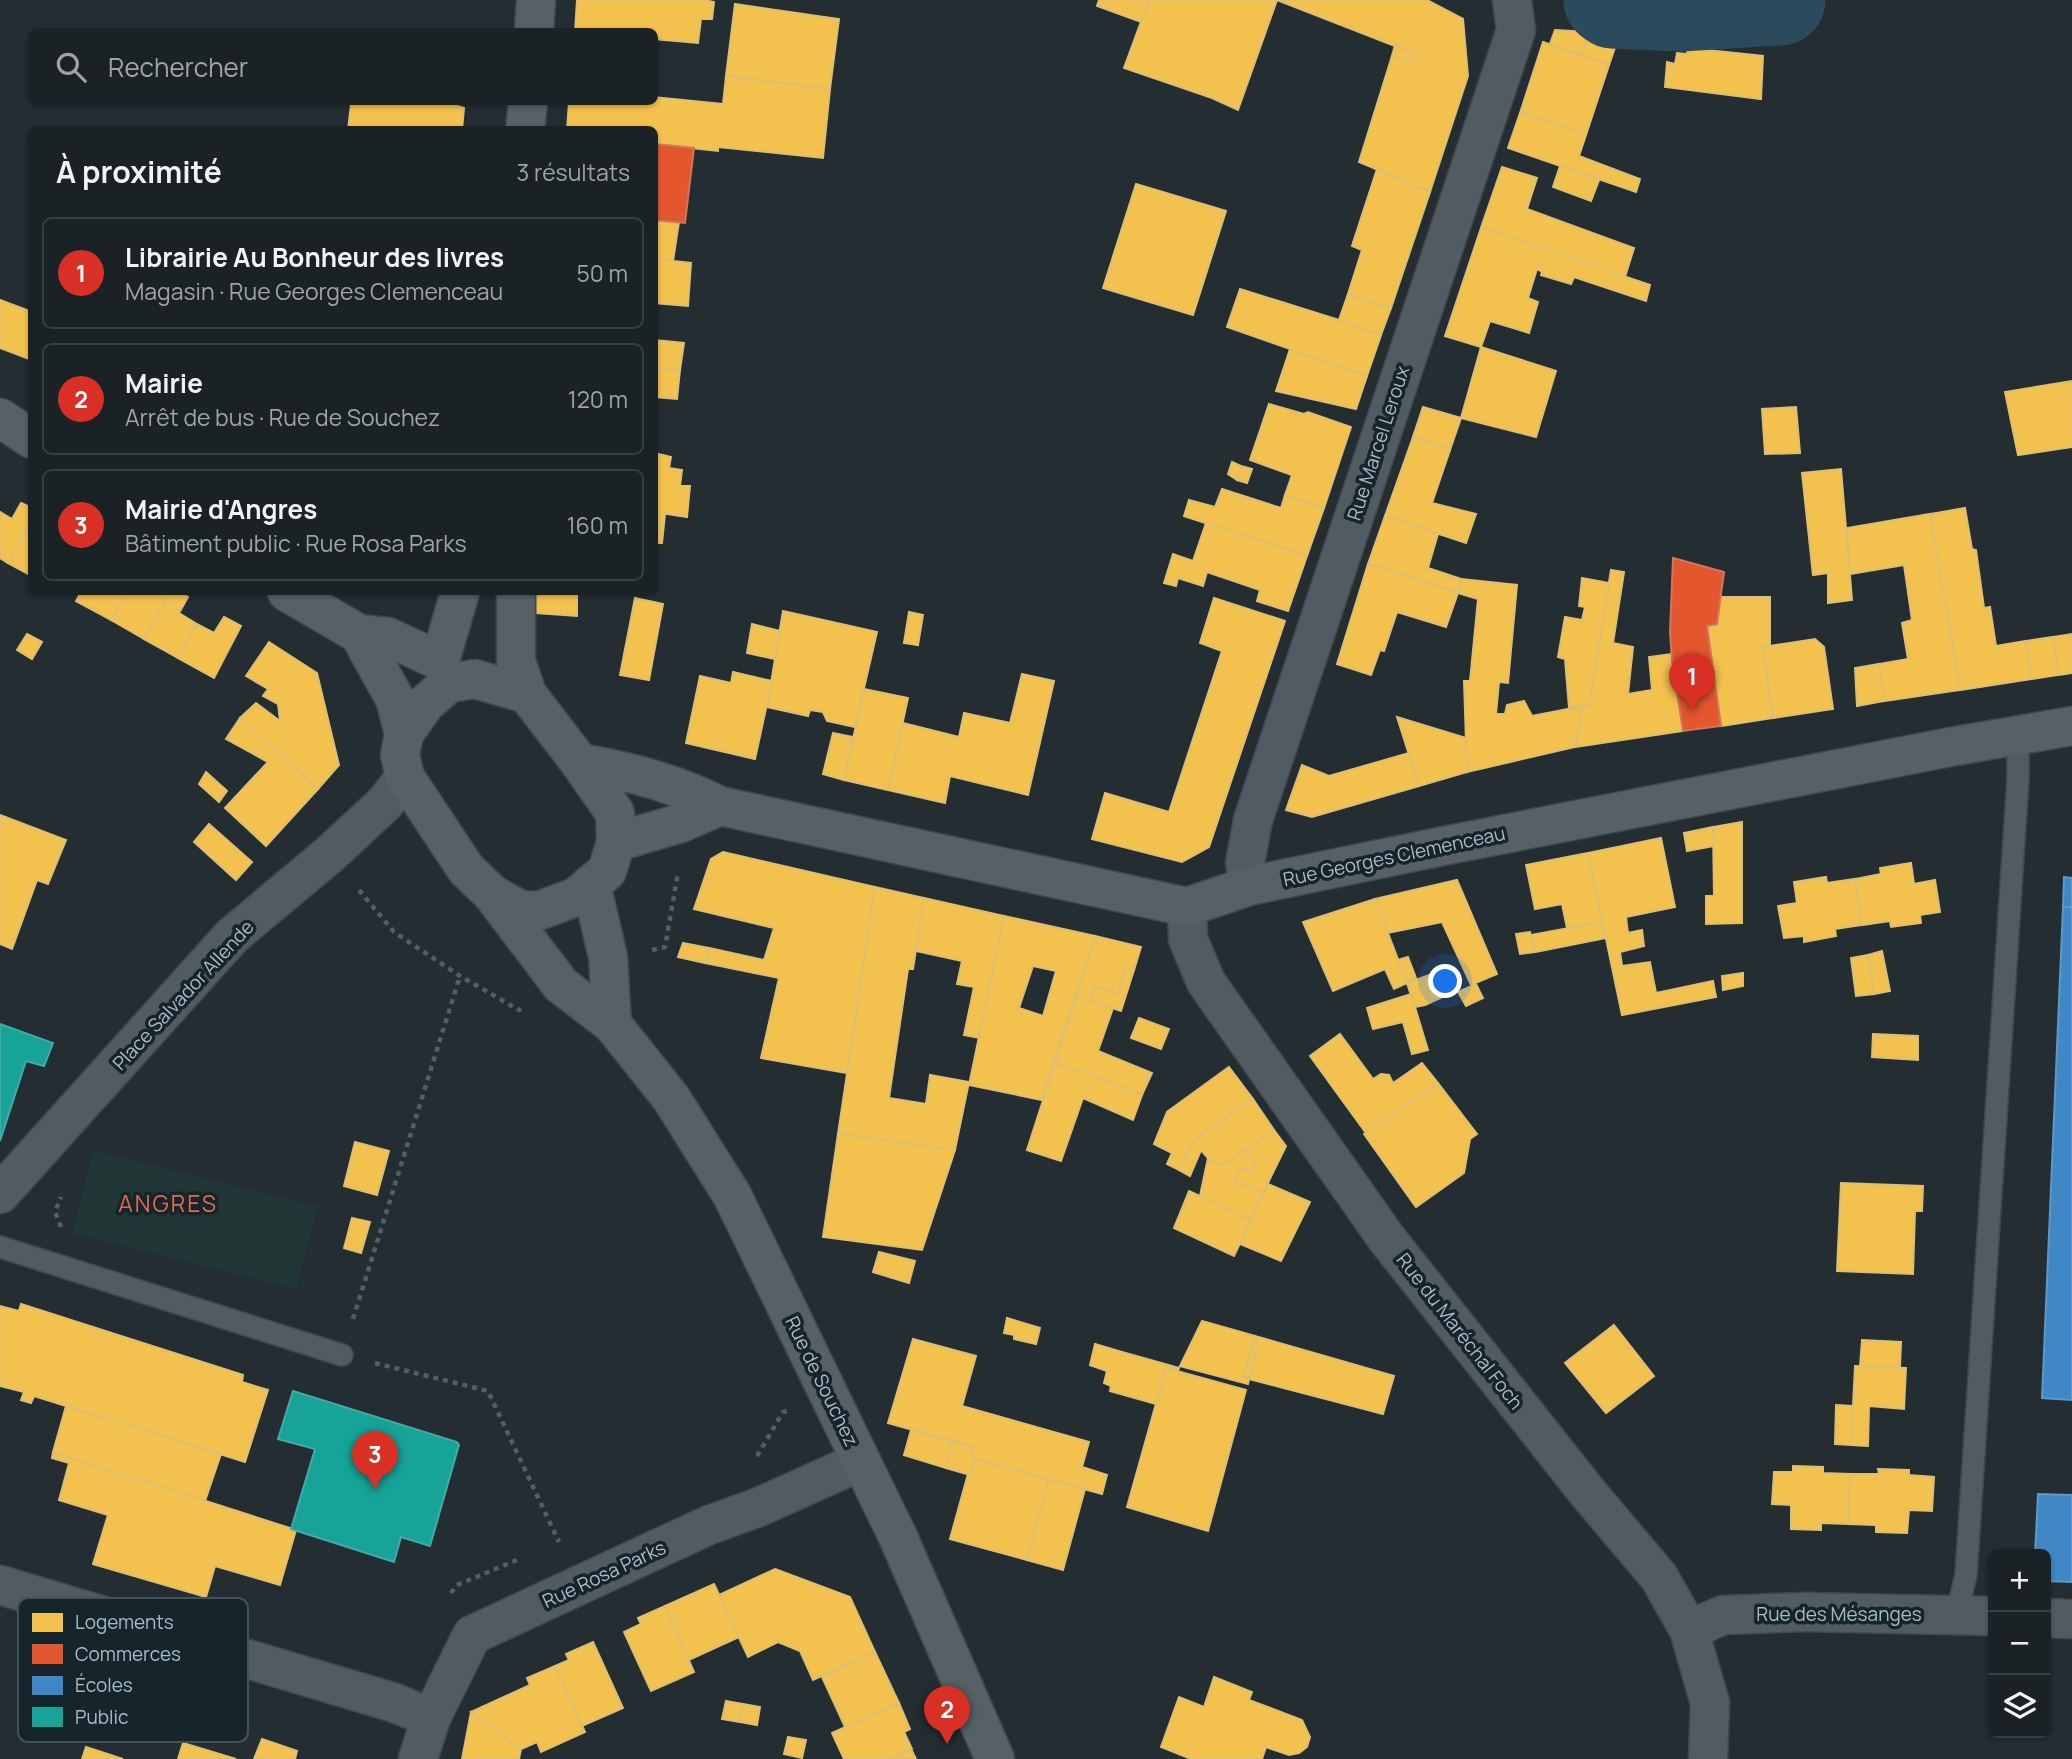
<!DOCTYPE html>
<html lang="fr">
<meta charset="utf-8">
<style>
:root{--surface:#1a2226;--page:#272f32;--text:#f1f3f6;--muted:#9fa4a7;--line:#383f43;--accent:#d93025}
body{margin:0;font-family:Manrope,sans-serif;background:var(--page);color:var(--text)}
.controls{position:absolute;right:21px;bottom:21px;display:grid;overflow:hidden;border-radius:10px;box-shadow:0 2px 5px #0004}
.controls button{width:63px;height:63px;display:grid;place-items:center;padding:0;border:0;border-bottom:2px solid var(--line);background:var(--surface);color:var(--text);font:35px sans-serif}
.you{position:absolute;left:1446px;top:982px;width:24px;height:24px;margin:-18px;border:5px solid #fff;border-radius:50%;background:#1a73e8;box-shadow:0 0 0 10px #1a73e833}
.badge{display:grid;place-items:center;width:46px;height:46px;border-radius:50%;background:var(--accent);color:#fff;font-size:23px;font-weight:700}
.pin{position:absolute;translate:-50% -58px;filter:drop-shadow(0 2px 4px #0008)}
.pin::after{content:'';position:absolute;top:37px;width:24px;height:21px;background:inherit;clip-path:polygon(0 0,100% 0,50% 100%)}
.list{margin:0;padding:0;list-style:none}
h2{display:flex;justify-content:space-between;align-items:center;height:91px;margin:0;padding:0 28px;font-size:30px}
h2 small{font-size:23px;font-weight:400;color:var(--muted)}
.list li{display:grid;grid-template-columns:46px 1fr auto;gap:21px;align-items:center;box-sizing:border-box;height:112px;margin:0 14px 14px;padding:0 14px;border:2px solid var(--line);border-radius:10px}
.list b{display:block;font-size:26px;white-space:nowrap}
.list p{margin:0;font-size:23px;white-space:nowrap;color:var(--muted)}
.list em{font-size:23px;font-style:normal;color:var(--muted)}
.icon{flex:none;width:38px;height:38px;fill:none;stroke:currentColor;stroke-width:2;stroke-linecap:round;stroke-linejoin:round}
.map{position:relative;flex:none;width:2072px;height:1759px;overflow:hidden}
.search{position:absolute;background:var(--surface);box-shadow:0 2px 5px #0004;left:28px;top:28px;width:630px;height:77px;display:flex;align-items:center;gap:18px;box-sizing:border-box;padding:0 24px;border-radius:10px;color:var(--muted);font-size:26px}
.panel{position:absolute;background:var(--surface);box-shadow:0 2px 5px #0004;left:28px;top:126px;width:630px;height:469px;border-radius:10px}
.map>svg:first-child{display:block}
</style>
<div class="map">
<svg width="2072" height="1759" viewBox="0 0 2072 1759">
<rect width="100%" height="100%" fill="#232d32"/>
<path fill="#203735" d="M93 1150 317 1206 296 1289 72 1233Z"/>
<g fill="#f2c14e" stroke="#dcbf72" stroke-width="2" fill-rule="evenodd">
<path d="M577 0H704L714 2 712 19H701L698 43 654 39V32H575Z"/>
<path d="M1099 0H1149L1141 22 1097 6Z"/>
<path d="M1149 0H1427L1463 19 1468 76 1430 192 1359 162 1392 56 1415 62 1418 55 1277 0 1238 110 1212 98 1124 68Z"/>
<path d="M735 4 839 19 830 89 726 76Z"/>
<path d="M1591 27 1621 30 1609 65 1581 55Z"/>
<path d="M1555 30 1589 32 1581 55 1550 44Z"/>
<path d="M1543 42 1609 65 1586 135 1520 113Z"/>
<path d="M1395 45 1418 55 1415 62 1392 56Z"/>
<path d="M1688 48 1763 56 1761 99 1665 87 1667 62 1675 64 1677 53 1687 54Z"/>
<path d="M726 76 830 89 823 158 718 147V151L654 144V130H567L569 102H654V97L723 104Z"/>
<path d="M346 102H445L464 108 462 130H348L351 104Z"/>
<path d="M1520 113 1586 135 1579 156 1640 179 1636 192 1508 148Z"/>
<path d="M1560 166 1599 180 1591 201 1553 187Z"/>
<path d="M1502 167 1537 178 1527 209 1634 248 1625 277 1481 228Z"/>
<path d="M1377 169 1430 192 1391 308 1348 294 1362 250 1352 246Z"/>
<path d="M1136 184 1226 211 1193 315 1103 288Z"/>
<path d="M654 220 679 222 673 261 654 259Z"/>
<path d="M1481 228 1650 285 1646 301 1574 277 1571 284 1541 275 1542 272 1537 269 1528 298 1538 302 1529 333 1490 321 1481 347 1445 336Z"/>
<path d="M654 259 691 263 688 306 654 303Z"/>
<path d="M1240 289 1339 320 1381 335 1367 376 1227 327Z"/>
<path d="M1348 294 1391 308 1381 335 1339 320Z"/>
<path d="M0 300 32 312V360L0 348Z"/>
<path d="M654 340 684 343 680 370 654 368Z"/>
<path d="M1481 347 1556 371 1536 437 1461 418Z"/>
<path d="M1290 349 1367 376 1356 409 1276 391Z"/>
<path d="M654 368 680 370 677 399 654 397Z"/>
<path d="M2072 381V447L2018 455 2005 392Z"/>
<path d="M1269 404 1304 414 1308 412 1351 427 1324 508 1285 495 1292 475 1250 460Z"/>
<path d="M1423 407 1461 418 1450 450 1413 437Z"/>
<path d="M1796 407 1800 453 1765 454 1762 409Z"/>
<path d="M1413 437 1450 450 1432 503 1476 514 1466 543 1385 516Z"/>
<path d="M654 453 671 457 669 468 682 470 680 486H690L687 517 654 512Z"/>
<path d="M1232 462 1241 466 1237 480 1228 474Z"/>
<path d="M1241 466 1252 469 1247 483 1237 480Z"/>
<path d="M1841 469 1852 600 1828 603V573L1813 575 1802 473Z"/>
<path d="M1222 489 1281 508 1285 495 1324 508 1307 556 1184 516 1189 500 1215 507Z"/>
<path d="M21 503 32 508V520L8 563 0 558V512L12 519Z"/>
<path d="M1965 508 1972 549 1976 550 1984 608 1990 607 1996 646 2026 641 2032 679 1960 690 1930 514Z"/>
<path d="M654 512 665 514 662 543H654Z"/>
<path d="M1930 514 1960 690 1884 701 1879 664 1908 659 1902 623 1912 620 1904 565 1850 574 1847 528Z"/>
<path d="M1385 516 1438 534 1428 568 1461 579 1458 593 1368 564Z"/>
<path d="M32 520V576L8 563Z"/>
<path d="M1206 523 1307 556 1288 611 1257 601 1260 590 1207 572 1203 586 1178 578 1176 586 1164 583 1173 554 1193 561Z"/>
<path d="M1368 564 1458 593 1446 627 1397 612 1384 651 1380 650 1371 675 1337 664Z"/>
<path d="M1611 570 1624 572 1613 643 1633 647 1628 694 1652 690 1649 657 1671 654 1683 731 1575 747 1583 706 1589 704Z"/>
<path d="M1582 578 1609 583 1589 704 1569 708 1565 659 1558 657 1565 617 1582 620 1585 607 1579 606Z"/>
<path d="M1461 579 1517 585 1508 683 1499 682 1496 714H1505L1507 705 1524 701 1532 716 1583 706 1575 747 1467 772 1464 681H1470L1478 599 1458 593Z"/>
<path d="M81 592H127L111 620 76 601Z"/>
<path d="M127 592H142L149 595 151 592H171L144 639 111 620Z"/>
<path d="M171 592H178L188 597 179 613 197 624 178 658 144 639Z"/>
<path d="M537 592H577V616L536 613Z"/>
<path d="M1720 597H1770V645L1763 647 1773 718 1721 726 1707 626 1717 624Z"/>
<path d="M635 598 663 604 649 680 620 675Z"/>
<path d="M1214 598 1285 621 1209 847 1182 862 1092 839 1105 793 1169 812 1222 651 1200 643Z"/>
<path d="M783 611 877 632 855 727 827 721 823 712 810 710 808 716 767 707Z"/>
<path d="M909 612 923 615 918 645 904 643Z"/>
<path d="M224 617 241 626 214 678 178 658 197 624 214 633Z"/>
<path d="M752 624 780 631 775 659 747 653Z"/>
<path d="M27 634 42 642 32 659 17 650Z"/>
<path d="M2072 634V673L2058 675 2053 637Z"/>
<path d="M2053 637 2058 675 2032 679 2026 641Z"/>
<path d="M1815 639 1824 647 1833 709 1773 718 1763 647Z"/>
<path d="M269 642 317 673 339 765 318 789 240 718 256 703 280 721 278 704 263 696 268 689 246 676Z"/>
<path d="M1879 664 1884 701 1857 706 1855 668Z"/>
<path d="M733 672 772 681 755 759 686 743 700 676 731 683Z"/>
<path d="M1022 674 1054 681 1028 795 950 776 945 803 888 790 903 723 959 737 964 713 1010 723Z"/>
<path d="M864 689 908 698 888 790 844 780Z"/>
<path d="M1397 717 1466 738 1467 772 1419 786Z"/>
<path d="M240 718 318 789 266 846 225 808 268 762 226 739Z"/>
<path d="M833 733 853 737 844 780 823 774Z"/>
<path d="M1409 753 1419 786 1312 817 1286 810 1302 765 1329 776Z"/>
<path d="M206 772 227 791 219 802 199 784Z"/>
<path d="M0 815 66 840 48 884 37 880 12 949 0 944Z"/>
<path d="M1742 822V923L1706 924V896H1714L1713 827Z"/>
<path d="M209 824 252 862 236 880 194 842Z"/>
<path d="M1713 827 1714 846 1687 851 1684 833Z"/>
<path d="M1661 838 1675 907 1626 917 1628 933 1642 930 1644 946 1620 952 1622 966 1650 962 1656 993 1713 981 1716 997 1622 1015 1588 853Z"/>
<path d="M723 852 875 887 847 1073 761 1058 779 978 705 963 709 948 764 960 774 928 694 909 711 859Z"/>
<path d="M1588 853 1602 922 1567 928 1562 904 1535 909 1526 865Z"/>
<path d="M1911 863 1914 884 1935 880 1940 912 1920 915 1921 923 1891 927 1890 921 1862 925 1855 879 1881 874 1880 868Z"/>
<path d="M1826 877 1827 883 1855 879 1862 925 1835 929 1836 936 1804 942V936L1784 938 1778 906 1797 903 1794 882Z"/>
<path d="M1457 880 1497 974 1471 985 1442 922 1387 933 1375 899Z"/>
<path d="M875 887 924 898 913 969H908L889 1098 926 1104 930 1075 969 1082 955 1150 838 1134Z"/>
<path d="M924 898 1004 916 980 1038 964 1035 974 987 957 984 962 961 916 951Z"/>
<path d="M1375 899 1407 983 1394 989 1385 969 1333 991 1303 922Z"/>
<path d="M1004 916 1095 936 1042 1100 969 1085ZM1033 966 1056 971 1043 1016 1019 1008Z"/>
<path d="M1602 922 1606 938 1535 952 1531 935Z"/>
<path d="M1530 932 1535 952 1520 954 1516 934Z"/>
<path d="M1095 936 1141 947 1134 970 1126 968 1118 994 1095 987 1091 1001 1077 995Z"/>
<path d="M683 943 709 948 705 963 678 957Z"/>
<path d="M1882 951 1890 991 1874 994 1868 955Z"/>
<path d="M1868 955 1874 994 1856 996 1851 958Z"/>
<path d="M1408 957 1416 978 1407 983 1398 960Z"/>
<path d="M1126 968 1134 970 1121 1011 1091 1001 1095 987 1118 994Z"/>
<path d="M1440 971 1449 994 1425 1005 1415 1007 1407 983Z"/>
<path d="M1743 973V986L1723 990 1722 976Z"/>
<path d="M1476 984 1483 998 1466 1006 1458 992Z"/>
<path d="M1411 994 1428 1050 1412 1054 1403 1022 1373 1029 1367 1008Z"/>
<path d="M1077 995 1113 1008 1098 1051 1152 1073 1142 1095 1087 1073 1055 1063Z"/>
<path d="M1139 1018 1169 1029 1161 1049 1131 1038Z"/>
<path d="M1340 1034 1373 1079 1381 1074 1389 1075 1393 1083 1422 1063 1438 1083 1366 1133 1310 1056Z"/>
<path d="M1873 1034 1918 1036V1060L1872 1057Z"/>
<path d="M1055 1063 1087 1073 1142 1095 1133 1120 1083 1098 1061 1161 1027 1150Z"/>
<path d="M1229 1067 1253 1099 1195 1139 1179 1170 1167 1164 1172 1153 1154 1144 1167 1112Z"/>
<path d="M1438 1083 1477 1134 1470 1139 1464 1173 1416 1207 1364 1134Z"/>
<path d="M1253 1099 1274 1130 1225 1164 1212 1163 1201 1150 1190 1176 1179 1170 1195 1139Z"/>
<path d="M1274 1130 1286 1146 1263 1193 1234 1180 1240 1167 1250 1171 1255 1162 1246 1149Z"/>
<path d="M838 1134 955 1150 922 1250 823 1237Z"/>
<path d="M355 1142 389 1151 377 1195 344 1186Z"/>
<path d="M1246 1149 1255 1162 1250 1171 1240 1167 1234 1180 1263 1193 1251 1220 1200 1196 1208 1158 1212 1163 1225 1164Z"/>
<path d="M1841 1183 1923 1186 1922 1211H1915L1913 1274 1837 1271Z"/>
<path d="M1268 1184 1310 1202 1281 1261 1240 1244Z"/>
<path d="M1189 1191 1251 1220 1234 1256 1174 1228Z"/>
<path d="M352 1218 370 1222 361 1253 344 1248Z"/>
<path d="M879 1252 915 1261 909 1283 873 1272Z"/>
<path d="M21 1304 243 1375 242 1382 268 1390 245 1462 34 1396 31 1403 21 1400 24 1392 0 1386V1306L19 1311Z"/>
<path d="M1007 1318 1040 1328 1036 1344 1014 1339V1335L1004 1333Z"/>
<path d="M1202 1321 1255 1336 1244 1377 1249 1379 1248 1384 1180 1366Z"/>
<path d="M1614 1325 1654 1376 1606 1413 1565 1363Z"/>
<path d="M1255 1336 1394 1376 1383 1414 1249 1379 1258 1349 1252 1347Z"/>
<path d="M913 1339 976 1356 962 1406 1089 1442 1082 1467 1107 1475 1102 1494 975 1459 972 1457 974 1447 888 1423Z"/>
<path d="M1862 1340 1901 1342 1900 1367 1860 1366Z"/>
<path d="M1095 1344 1122 1352 1179 1368 1178 1371 1166 1368 1156 1404 1110 1391 1111 1386 1104 1383 1107 1371 1090 1365Z"/>
<path d="M1252 1347 1258 1349 1249 1379 1244 1377Z"/>
<path d="M1855 1366 1906 1368 1904 1409 1869 1406 1868 1446 1851 1445Z"/>
<path d="M1166 1368 1246 1390 1208 1531 1127 1507Z"/>
<path d="M1836 1405 1853 1406 1851 1445 1835 1444Z"/>
<path d="M66 1406 221 1454 205 1501 53 1452Z"/>
<path d="M911 1430 952 1442 946 1468 904 1455Z"/>
<path d="M952 1442 974 1447 972 1457 975 1459 970 1475 946 1468Z"/>
<path d="M53 1452 296 1530 280 1585 215 1566 206 1597 93 1564 108 1515 59 1500 69 1463 52 1458Z"/>
<path d="M975 1459 1049 1479 1027 1560 950 1539 968 1474 970 1475Z"/>
<path d="M1793 1466 1823 1467V1473L1850 1474 1848 1524 1821 1523V1530L1791 1529V1505L1772 1504 1774 1472H1793Z"/>
<path d="M1878 1469 1909 1470V1475L1934 1477 1932 1511 1909 1510 1907 1533 1876 1532V1525L1848 1524 1850 1474H1879Z"/>
<path d="M1049 1479 1085 1489 1063 1570 1027 1560Z"/>
<path d="M775 1569 850 1597 875 1652 813 1680 800 1651 778 1642 748 1657 719 1595Z"/>
<path d="M714 1584 739 1637 689 1660 665 1606Z"/>
<path d="M665 1606 694 1672 651 1691 624 1632 641 1624 638 1618Z"/>
<path d="M593 1642 623 1708 582 1726 555 1666 569 1660 566 1654Z"/>
<path d="M875 1652 899 1703 845 1727 822 1677Z"/>
<path d="M555 1666 585 1732 541 1752 537 1742 521 1749 471 1712 530 1685 527 1678Z"/>
<path d="M1214 1677 1252 1692 1249 1700 1302 1720 1310 1737 1307 1747 1299 1753 1289 1755 1266 1747 1262 1759H1191L1161 1747 1179 1697 1204 1707Z"/>
<path d="M726 1701 743 1704 740 1722 722 1719Z"/>
<path d="M899 1703 910 1729 904 1732 912 1749 890 1759H844L832 1733Z"/>
<path d="M743 1704 760 1707 757 1725 740 1722Z"/>
<path d="M471 1712 521 1749 519 1759H462Z"/>
<path d="M788 1737 806 1740 802 1758 784 1754Z"/>
<path d="M262 1739 297 1751 295 1759H254Z"/>
<path d="M183 1743 236 1759H178Z"/>
<path d="M86 1747 123 1759H82Z"/>
<path d="M911 1749 916 1759H890Z"/>
</g>
<g fill="#e4572e" stroke="#d3755c" stroke-width="2">
<path d="M654 144 694 148 685 223 654 220Z"/>
<path d="M1673 558 1724 572 1717 624 1707 626 1721 726 1683 731 1672 661 1670 632Z"/>
</g>
<g fill="#3f88c5" stroke="#5f97c5" stroke-width="2">
<path d="M2064 877 2072 878V907H2063Z"/>
<path d="M2063 907H2072V1400L2042 1398Z"/>
<path d="M2038 1494 2072 1495V1582L2046 1581V1554H2035Z"/>
</g>
<g fill="#17a398" stroke="#43aaa6" stroke-width="2">
<path d="M0 1024 53 1043 44 1066 26 1061 0 1141Z"/>
<path d="M293 1391 457 1442 459 1445 430 1546 401 1537 394 1562 291 1529 315 1449 278 1439Z"/>
</g>
<g fill="none" stroke-linecap="round" stroke-linejoin="round">
<path stroke="#2b4a5b" stroke-width="91" d="M1609 0 1613 3 1680 6 1780 0"/>
<defs>
<g id="lane">
<path d="M0 1247 342 1355"/>
<path d="M1952 1614 1960 1600 1966 1575 2018 779V735"/>
</g>
<g id="street">
<path d="M1249 886 1245 863 1253 820 1516 30 1512 0"/>
<path d="M1187 907 1188 939 1206 982 1387 1239 1588 1493 1659 1577 1689 1630 1710 1703 1708 1759"/>
<path d="M0 1194 232 936 330 854 385 803 405 777"/>
<path d="M0 1585 395 1703 431 1718"/>
<path d="M2046 1618 2072 1619"/>
<path d="M1689 1630 1723 1615 1804 1612 1993 1616"/>
<path d="M418 1759 431 1718 472 1635 709 1525 759 1507 861 1461"/>
</g>
<g id="secondary">
<path d="M534 32 536 0"/>
<path d="M525 130 528 102"/>
<path d="M0 418 32 439"/>
<path d="M287 592 359 634 388 637 440 661"/>
<path d="M516 592V661L527 694"/>
<path d="M359 634 395 699 404 734"/>
<path d="M440 661 460 592"/>
<path d="M475 679 527 694 580 763 615 813 616 842 607 871 576 897 538 911 520 910 492 894 466 869 405 777 400 755 404 734 425 704 449 683Z"/>
<path d="M580 763C630 771 675 783 720 806L1187 907 1249 886 1443 846 1950 747 2072 726"/>
<path d="M616 842 681 823 720 806"/>
<path d="M591 884 608 957 612 1024"/>
<path d="M492 894 561 985 612 1024 671 1098 732 1195 898 1537 995 1759"/>
</g>
</defs>
<use href="#lane" stroke="#41484c" stroke-width="24"/>
<use href="#street" stroke="#41484c" stroke-width="41"/>
<use href="#secondary" stroke="#41484c" stroke-width="41"/>
<g stroke="#545f63" stroke-width="4.5" stroke-dasharray="5 5" stroke-linecap="butt">
<path d="M359 890 394 932 460 976 519 1010 521 1009"/>
<path d="M652 950 665 947 678 873"/>
<path d="M61 1227 55 1212 61 1197"/>
<path d="M353 1319 460 976"/>
<path d="M375 1363 488 1391 559 1542"/>
<path d="M757 1456 783 1412 787 1411"/>
<path d="M451 1593 457 1585 517 1560"/>
</g>
<use href="#lane" stroke="#525b61" stroke-width="21"/>
<use href="#street" stroke="#525b61" stroke-width="38"/>
<use href="#secondary" stroke="#566065" stroke-width="38"/>
</g>
<g text-anchor="middle" dominant-baseline="central" stroke-width="7" stroke-linejoin="round" paint-order="stroke">
<g font-size="19" fill="#aabbc6" stroke="#16242c">
<text transform="translate(1378 443) rotate(-72)">Rue Marcel Leroux</text>
<text transform="translate(1394 856) rotate(-12)">Rue Georges Clemenceau</text>
<text transform="translate(183 995) rotate(-47)">Place Salvador Allende</text>
<text transform="translate(1460 1331) rotate(52)">Rue du Maréchal Foch</text>
<text transform="translate(822 1381) rotate(64)">Rue de Souchez</text>
<text transform="translate(604 1574) rotate(-25)">Rue Rosa Parks</text>
<text x="1839" y="1614">Rue des Mésanges</text>
</g>
<g font-size="23" letter-spacing="2" fill="#de6c4d" stroke="#16242c">
<text x="168" y="1203">ANGRES</text>
</g>
</g>
<rect x="18" y="1598" width="230" height="144" rx="10" fill="#16242c" stroke="#42515a" stroke-width="2"/>
<rect x="32" y="1613" width="31" height="19" fill="#f2c14e"/>
<rect x="32" y="1644" width="31" height="20" fill="#e4572e"/>
<rect x="32" y="1676" width="31" height="19" fill="#3f88c5"/>
<rect x="32" y="1707" width="31" height="20" fill="#17a398"/>
<g font-size="19" fill="#aabbc6">
<text x="75" y="1629">Logements</text>
<text x="75" y="1661">Commerces</text>
<text x="75" y="1692">Écoles</text>
<text x="75" y="1724">Public</text>
</g>
</svg>
<div class="controls">
<button>+</button>
<button>−</button>
<button><svg class="icon" aria-label="layers" viewBox="0 0 24 24"><path d="M12 4l9 5-9 5-9-5zM3 14l9 5 9-5"/></svg></button>
</div>
<div class="you"></div>
<div class="pin badge" style="left:1692px;top:711px">1</div>
<div class="pin badge" style="left:947px;top:1744px">2</div>
<div class="pin badge" style="left:375px;top:1489px">3</div>
<div class="search"><svg class="icon" aria-label="search" viewBox="0 0 24 24"><circle cx="10" cy="10" r="6"/><path d="M15 15l6 6"/></svg>Rechercher</div>
<section class="panel">
<h2>À proximité<small>3 résultats</small></h2>
<ul class="list">
<li><span class="badge">1</span><div><b>Librairie Au Bonheur des livres</b><p>Magasin · Rue Georges Clemenceau</p></div><em>50 m</em></li>
<li><span class="badge">2</span><div><b>Mairie</b><p>Arrêt de bus · Rue de Souchez</p></div><em>120 m</em></li>
<li><span class="badge">3</span><div><b>Mairie d'Angres</b><p>Bâtiment public · Rue Rosa Parks</p></div><em>160 m</em></li>
</ul>
</section>
</div>
